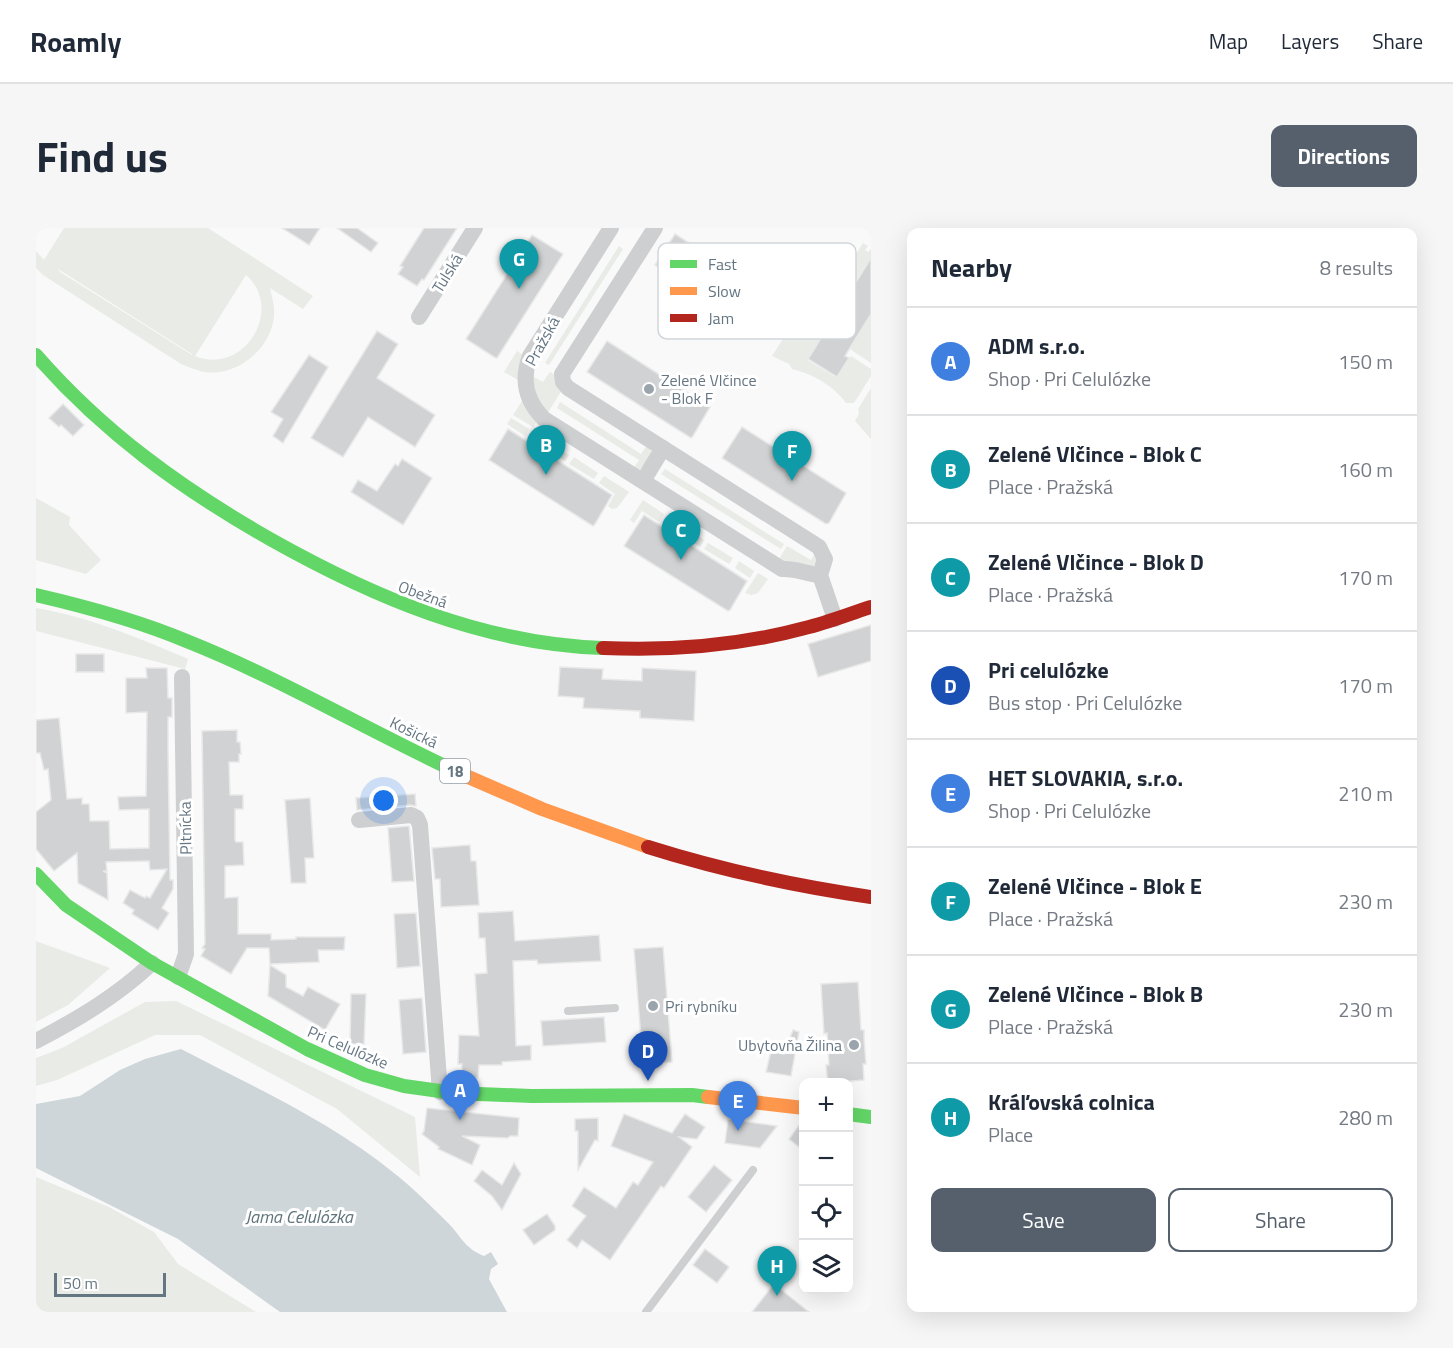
<!DOCTYPE html>
<meta charset="utf-8">
<style>
:root{--surface:#fff;--page:#f6f6f7;--text:#1f2937;--muted:#747a83;--line:#e0e1e3;--accent:#56606c}
body{margin:0;font-family:"Titillium Web",sans-serif;background:var(--page);color:var(--text)}
.controls{position:absolute;right:18px;bottom:18px;display:grid;overflow:hidden;border-radius:12px;box-shadow:0 6px 24px #0002}
.controls button{width:54px;height:54px;display:grid;place-items:center;padding:0;border:0;border-bottom:2px solid var(--line);background:var(--surface);color:var(--text);font:30px sans-serif}
.scale{position:absolute;left:18px;bottom:15px;width:112px;box-sizing:border-box;padding-left:6px;border:3px solid #657683;border-top:0;font-size:16px;line-height:21px;white-space:nowrap;color:#657683;-webkit-text-stroke:4px #fff;paint-order:stroke}
.you{position:absolute;left:348px;top:573px;width:21px;height:21px;margin:-15px;border:4px solid #fff;border-radius:50%;background:#1a73e8;box-shadow:0 0 0 9px #1a73e833}
.badge{display:grid;place-items:center;width:39px;height:39px;border-radius:50%;background:var(--accent);color:#fff;font-size:20px;font-weight:700}
.pin{position:absolute;translate:-50% -50px;filter:drop-shadow(0 2px 3px #0008)}
.pin::after{content:'';position:absolute;top:32px;width:21px;height:18px;background:inherit;clip-path:polygon(0 0,100% 0,50% 100%)}
.list{margin:0;padding:0;list-style:none}
h2{display:flex;justify-content:space-between;align-items:center;height:78px;margin:0;padding:0 24px;font-size:26px}
h2 small{font-size:20px;font-weight:400;color:var(--muted)}
.list li{display:grid;grid-template-columns:39px 1fr auto;gap:18px;align-items:center;box-sizing:border-box;height:108px;padding:0 24px;border-top:2px solid var(--line)}
.list b{display:block;font-size:22px;white-space:nowrap}
.list p{margin:0;font-size:20px;white-space:nowrap;color:var(--muted)}
.list em{font-size:20px;font-style:normal;color:var(--muted)}
.actions{display:flex;gap:12px;padding:18px 24px}
.actions a{flex:1;padding:14px 0;border:2px solid var(--accent);border-radius:12px;text-align:center;font-size:21px;color:var(--accent)}
.actions .main{background:var(--accent);color:#fff}
.icon{flex:none;width:33px;height:33px;fill:none;stroke:currentColor;stroke-width:2;stroke-linecap:round;stroke-linejoin:round}
.map{position:relative;flex:none;width:835px;height:1084px;overflow:hidden;border-radius:12px}
header{display:flex;align-items:center;gap:36px;box-sizing:border-box;height:84px;padding:0 30px;background:var(--surface);border-bottom:2px solid var(--line)}
header strong{font-size:28px}
nav{display:flex;gap:33px;margin-inline-start:auto;font-size:21px}
.intro{display:flex;align-items:center;justify-content:space-between;box-sizing:border-box;height:144px;padding:0 36px}
h1{margin:0;font-size:42px}
.button{padding:15px 27px;border-radius:12px;background:var(--accent);color:#fff;font-size:21px;font-weight:700}
main{display:flex;gap:36px;padding:0 36px}
aside{flex:1;background:var(--surface);border-radius:12px;box-shadow:0 6px 24px #0002}
.map>svg:first-child{display:block}
</style>
<header>
<strong>Roamly</strong>
<nav><a>Map</a><a>Layers</a><a>Share</a></nav>
</header>
<div class="intro"><h1>Find us</h1><a class="button">Directions</a></div>
<main>
<div class="map">
<svg width="835" height="1084" viewBox="0 0 835 1084">
<rect width="100%" height="100%" fill="#f9f9f9"/>
<g fill="#e8ebe6" fill-rule="evenodd">
<path d="M28 0H172L277 68 267 81 234 60C236 69 239 79 238 88 235 121 201 149 168 144 160 142 152 139 145 136L7 47 0 40V23L8 32ZM22 41 156 126V127L24 44ZM210 47C249 81 208 148 159 128Z"/>
<path d="M827 15 832 18 829 22 832 24 835 21V41L829 38 771 132 801 150 815 128 835 141V148L818 175H810C797 157 777 146 756 141L753 136 736 128 779 61 793 70Z"/>
<path d="M583 18 587 21 513 137 509 135Z"/>
<path d="M835 87V135L814 121Z"/>
<path d="M481 123 486 126 501 193 497 199 477 187 486 173 482 152 468 144Z"/>
<path d="M514 144 520 148 526 162 511 186 502 176 496 148 507 154Z"/>
<path d="M835 160V211L819 193 823 186 822 181Z"/>
<path d="M524 174 605 226 612 216C620 228 611 233 603 243L597 241 603 232 521 180Z"/>
<path d="M475 190 493 201 489 208 471 196Z"/>
<path d="M498 204 533 227 529 233 494 211Z"/>
<path d="M538 229 562 245 558 251 533 236Z"/>
<path d="M629 241 748 316 745 321 625 246Z"/>
<path d="M568 248 593 264 581 280 576 281 572 278 579 266 563 255Z"/>
<path d="M0 270 34 289 33 297 65 332 50 346 0 332Z"/>
<path d="M607 272 628 286 623 294 606 283 598 295 594 292Z"/>
<path d="M633 290 668 312 664 319 629 296Z"/>
<path d="M672 315 697 330 693 336 668 321Z"/>
<path d="M751 318 775 332 781 323V334L776 341 742 333Z"/>
<path d="M703 333 718 343 714 350 699 340Z"/>
<path d="M722 345 732 351 722 365 715 367 709 365Z"/>
<path d="M0 380C53 389 103 410 152 431L149 441 0 403Z"/>
<path d="M0 713 74 740 32 777 0 794Z"/>
<path d="M140 773 379 889 384 949 301 881 164 807H119L21 852 0 858V830L26 820 109 774Z"/>
<path d="M0 949 73 979 118 1004 142 1036 220 1084H11L0 1081Z"/>
</g>
<path fill="#ced6d9" d="M145 821C218 859 294 893 358 945 377 960 395 978 412 995 426 1009 428 1020 448 1028L455 1024 462 1036 455 1041 453 1051 471 1084H244L142 1011 0 940V876L44 868 84 842 109 831Z"/>
<g fill="#d0d2d3" stroke="#e8e8e8" stroke-width="1.5">
<path d="M246 0H284L273 17Z"/>
<path d="M301 0H321L342 15 335 24Z"/>
<path d="M388 0H421L388 52 386 51 381 58 362 46 367 39 364 38Z"/>
<path d="M639 6 742 72 725 101 723 103 619 37Z"/>
<path d="M496 7 527 26 461 130 458 129 430 111Z"/>
<path d="M835 30V86L809 128 813 130 801 149 772 131Z"/>
<path d="M341 103 362 116 341 150 399 187 379 219 332 189 307 229 275 210Z"/>
<path d="M571 113 674 179 657 208 655 210 551 144Z"/>
<path d="M273 127 292 139 247 215 237 208 247 191 235 184Z"/>
<path d="M27 176 48 197 37 208 25 197 23 199 13 190Z"/>
<path d="M706 199 810 265 793 295 790 296 686 230Z"/>
<path d="M472 201 576 267 559 296 557 298 453 232Z"/>
<path d="M366 231 396 250 367 297 315 264 322 252 341 263 359 236 362 238Z"/>
<path d="M608 287 711 353 694 382 692 383 588 318Z"/>
<path d="M835 397V433L782 449 772 416Z"/>
<rect x="40" y="426" width="28" height="18"/>
<path d="M524 439 567 441 566 451 606 453V440L660 443 658 493 604 490V483L547 480 548 470 522 468Z"/>
<path d="M110 440H131L132 470H136V489H132V522L134 652H137V661L126 680 133 685 122 702 96 686 98 682 87 675 94 662 109 670 110 668 114 670 131 641 114 642 113 633 70 634 71 643H67L71 645 72 672 42 655 41 625 18 643 0 621V584L15 572 12 541 8 542 4 525H0V492L23 490 31 571 46 570V576H53L54 593H73L74 621 113 620V581L83 582 82 569 110 568 111 484 90 485V450H111Z"/>
<path d="M201 502V514H204L205 526H203V534H193L194 567H207V581H199V612L200 614H207L208 637 189 638V670L202 669V706H235V712L260 711V709H309L308 722H282L283 734 234 736 233 720H211L195 746 165 728 169 721 166 720 169 716 166 503Z"/>
<path d="M379 566 380 578 374 577 321 582 320 570Z"/>
<path d="M274 570 278 630H269L270 655H255L249 572Z"/>
<path d="M373 598 378 653 356 654 352 600Z"/>
<path d="M434 617 435 633H440L443 677 405 679 404 651H399L396 620Z"/>
<path d="M477 683 479 713 563 707 565 733 502 736 501 732 477 733 480 818 495 817V832L466 834V837H443L442 850H426V836H422L423 807 443 808 439 746 451 745 449 710H443L442 685Z"/>
<path d="M380 685 384 738 361 740 358 686Z"/>
<path d="M627 719 636 834 607 836 598 721Z"/>
<path d="M234 737 250 747V759L267 768 272 759 304 776 289 802 232 768Z"/>
<path d="M822 754 825 802H828V811L830 836H827L828 852 792 855 790 837H793L791 805 788 806 785 756Z"/>
<path d="M315 766H330L328 816H314Z"/>
<path d="M386 770 390 824 367 826 363 772Z"/>
<path d="M568 789 570 814 507 818 505 793Z"/>
<path d="M757 802 763 804 755 848 730 844 735 823 748 826Z"/>
<path d="M391 880 483 890 482 908H474L472 910 426 908 444 917 436 937 402 921 403 919 386 906 388 903Z"/>
<path d="M588 886 636 905 649 886 669 899 661 911 643 909 656 919 628 960 625 958 574 1032 546 1012 541 1020 531 1012 550 988 536 978 548 959 580 980 597 954 602 957 617 934 575 918Z"/>
<path d="M562 890V913L559 912 542 942V903H539V891Z"/>
<path d="M692 891 741 898 724 920 689 915Z"/>
<path d="M766 893H768V923L753 911Z"/>
<path d="M478 935 485 946 466 982 456 968 438 953 446 942 466 957Z"/>
<path d="M678 937 696 952 670 984 652 969Z"/>
<path d="M511 986 519 998V1002L498 1017 487 1002Z"/>
<path d="M669 1021 693 1039 681 1055 657 1037Z"/>
<path d="M738 1056 773 1084H716Z"/>
</g>
<g fill="none" stroke-linecap="round" stroke-linejoin="round">
<g stroke="#cecfd0" stroke-width="8">
<path d="M532 783 579 780"/>
<path d="M610 1084 717 942"/>
</g>
<g stroke="#cecfd0" stroke-width="16">
<path d="M575 0 494 128C485 152 490 173 508 191L746 341C760 340 770 346 784 347"/>
<path d="M619 0 526 146 527 154 532 160 783 319 789 331 784 347 799 391"/>
<path d="M383 89 439 0"/>
<path d="M607 253 627 220"/>
<path d="M323 592 375 587 381 590 384 597 404 864"/>
<path d="M142 749 150 726 146 449"/>
<path d="M0 813C42 791 81 768 116 735"/>
</g>
<g stroke="#63d668" stroke-width="14">
<path d="M0 127C67 204 146 261 234 311 337 369 447 416 567 420"/>
<path d="M0 367C52 379 104 393 153 414 248 452 336 505 430 548"/>
<path d="M0 646 30 677 116 735 271 821 329 847 368 858 418 865 495 868 656 867 672 869"/>
<path d="M812 886 835 889"/>
</g>
<g stroke="#ff974d" stroke-width="14">
<path d="M430 548 506 581 612 619"/>
<path d="M672 869 768 880"/>
</g>
<g stroke="#b3261e" stroke-width="14">
<path d="M567 420C635 423 703 418 769 400 791 395 813 386 835 379"/>
<path d="M612 619C685 642 759 658 835 669"/>
</g>
</g>
<g fill="#99a4ac" stroke="#fff" stroke-width="2">
<circle cx="613" cy="161" r="6"/>
<circle cx="617" cy="778" r="6"/>
<circle cx="818" cy="817" r="6"/>
</g>
<g text-anchor="middle" dominant-baseline="central" stroke-width="6" stroke-linejoin="round" paint-order="stroke">
<rect fill="#fff" stroke="#939fa8" stroke-width="1.5" x="404" y="531" width="30" height="24" rx="4.5"/>
<g font-size="15" font-weight="bold" fill="#657683">
<text x="419" y="543">18</text>
</g>
<g font-size="16" fill="#657683" stroke="#fff">
<text transform="translate(411 45) rotate(-58)">Tulská</text>
<text transform="translate(506 113) rotate(-61)">Pražská</text>
<text transform="translate(387 366) rotate(20)">Obežná</text>
<text transform="translate(378 504) rotate(26)">Košická</text>
<text transform="translate(149 600) rotate(-91)">Pltnícka</text>
<text transform="translate(312 819) rotate(23)">Pri Celulózke</text>
</g>
<g font-size="16" fill="#657683" stroke="#fff" text-anchor="start">
<text x="625" y="152">Zelené Vlčince<tspan x="625" dy="18">- Blok F</tspan></text>
<text x="629" y="778">Pri rybníku</text>
<text x="806" y="817" text-anchor="end">Ubytovňa Žilina</text>
</g>
<g font-size="18" font-style="italic" fill="#60757c" stroke="#fff">
<text x="263" y="988">Jama Celulózka</text>
</g>
</g>
<rect x="622" y="15" width="198" height="96" rx="9" fill="#fff" stroke="#d1d6da" stroke-width="1.5"/>
<rect x="634" y="32" width="27" height="8" fill="#63d668"/>
<rect x="634" y="59" width="27" height="8" fill="#ff974d"/>
<rect x="634" y="86" width="27" height="8" fill="#b3261e"/>
<g font-size="16" fill="#657683">
<text x="672" y="42">Fast</text>
<text x="672" y="69">Slow</text>
<text x="672" y="96">Jam</text>
</g>
</svg>
<div class="controls">
<button>+</button>
<button>−</button>
<button><svg class="icon" aria-label="locate" viewBox="0 0 24 24"><circle cx="12" cy="12" r="6"/><path d="M12 2v4M12 18v4M2 12h4M18 12h4"/></svg></button>
<button><svg class="icon" aria-label="layers" viewBox="0 0 24 24"><path d="M12 4l9 5-9 5-9-5zM3 14l9 5 9-5"/></svg></button>
</div>
<div class="scale">50 m</div>
<div class="you"></div>
<div class="pin badge" style="left:424px;top:892px;background:#3f7fe0">A</div>
<div class="pin badge" style="left:510px;top:247px;background:#0f9aa8">B</div>
<div class="pin badge" style="left:645px;top:332px;background:#0f9aa8">C</div>
<div class="pin badge" style="left:612px;top:853px;background:#1a4fb4">D</div>
<div class="pin badge" style="left:702px;top:903px;background:#3f7fe0">E</div>
<div class="pin badge" style="left:756px;top:253px;background:#0f9aa8">F</div>
<div class="pin badge" style="left:483px;top:61px;background:#0f9aa8">G</div>
<div class="pin badge" style="left:741px;top:1068px;background:#0f9aa8">H</div>
</div>
<aside>
<h2>Nearby<small>8 results</small></h2>
<ul class="list">
<li><span class="badge" style="background:#3f7fe0">A</span><div><b>ADM s.r.o.</b><p>Shop · Pri Celulózke</p></div><em>150 m</em></li>
<li><span class="badge" style="background:#0f9aa8">B</span><div><b>Zelené Vlčince - Blok C</b><p>Place · Pražská</p></div><em>160 m</em></li>
<li><span class="badge" style="background:#0f9aa8">C</span><div><b>Zelené Vlčince - Blok D</b><p>Place · Pražská</p></div><em>170 m</em></li>
<li><span class="badge" style="background:#1a4fb4">D</span><div><b>Pri celulózke</b><p>Bus stop · Pri Celulózke</p></div><em>170 m</em></li>
<li><span class="badge" style="background:#3f7fe0">E</span><div><b>HET SLOVAKIA, s.r.o.</b><p>Shop · Pri Celulózke</p></div><em>210 m</em></li>
<li><span class="badge" style="background:#0f9aa8">F</span><div><b>Zelené Vlčince - Blok E</b><p>Place · Pražská</p></div><em>230 m</em></li>
<li><span class="badge" style="background:#0f9aa8">G</span><div><b>Zelené Vlčince - Blok B</b><p>Place · Pražská</p></div><em>230 m</em></li>
<li><span class="badge" style="background:#0f9aa8">H</span><div><b>Kráľovská colnica</b><p>Place</p></div><em>280 m</em></li>
</ul>
<div class="actions"><a class="main">Save</a><a>Share</a></div>
</aside>
</main>
